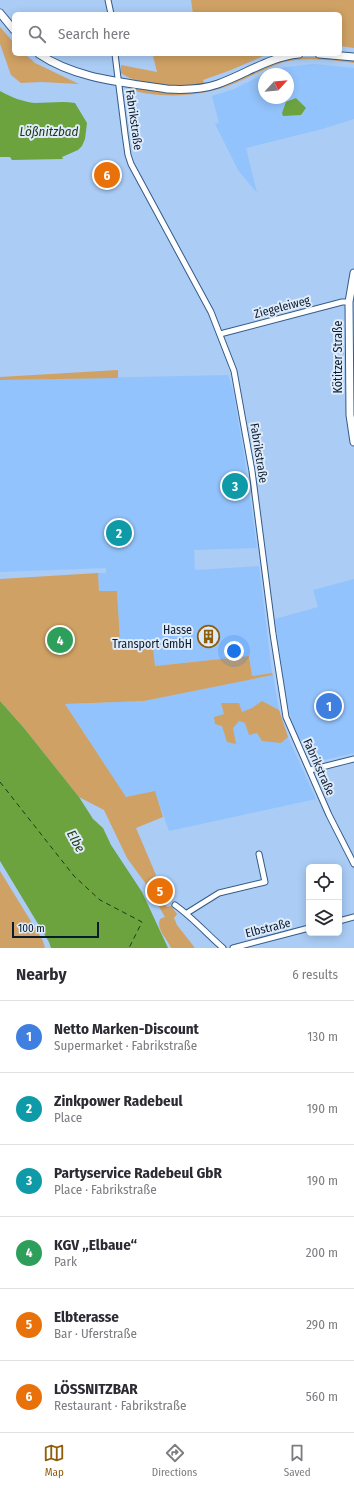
<!DOCTYPE html>
<meta charset="utf-8">
<style>
:root{--surface:#fff;--page:#f7f7f7;--text:#2b2b33;--muted:#7c7c81;--line:#e1e1e2;--accent:#8f5e0a}
body{margin:0;font-family:"Fira Sans Condensed",sans-serif;background:var(--page);color:var(--text)}
.controls{position:absolute;right:12px;bottom:12px;display:grid;overflow:hidden;border-radius:6px;box-shadow:0 2px 10px #0003}
.controls button{width:36px;height:36px;display:grid;place-items:center;padding:0;border:0;border-bottom:1px solid var(--line);background:var(--surface);color:var(--text);font:20px sans-serif}
.compass{position:absolute;left:258px;top:68px;width:36px;height:36px;border-radius:50%;background:var(--surface);box-shadow:0 2px 10px #0003;rotate:64deg}
.scale{position:absolute;left:12px;bottom:10px;width:87px;box-sizing:border-box;padding-left:4px;border:2px solid #0b1b2e;border-top:0;font-size:11px;line-height:14px;white-space:nowrap;color:#0b1b2e;-webkit-text-stroke:3px #deebfb;paint-order:stroke}
.you{position:absolute;left:234px;top:651px;width:14px;height:14px;margin:-10px;border:3px solid #fff;border-radius:50%;background:#1a73e8;box-shadow:0 0 0 6px #1a73e833}
.badge{display:grid;place-items:center;width:26px;height:26px;border-radius:50%;background:var(--accent);color:#fff;font-size:13px;font-weight:700}
.pin{position:absolute;translate:-50% -50%;border:2px solid #fff;box-shadow:0 1px 4px #0006}
.list{margin:0;padding:0;list-style:none}
h2{display:flex;justify-content:space-between;align-items:center;height:52px;margin:0;padding:0 16px;font-size:17px}
h2 small{font-size:13px;font-weight:400;color:var(--muted)}
.list li{display:grid;grid-template-columns:26px 1fr auto;gap:12px;align-items:center;box-sizing:border-box;height:72px;padding:0 16px;border-top:1px solid var(--line)}
.list b{display:block;font-size:15px;white-space:nowrap}
.list p{margin:0;font-size:13px;white-space:nowrap;color:var(--muted)}
.list em{font-size:13px;font-style:normal;color:var(--muted)}
.icon{flex:none;width:22px;height:22px;fill:none;stroke:currentColor;stroke-width:2;stroke-linecap:round;stroke-linejoin:round}
.map{position:relative;flex:none;width:354px;height:948px;overflow:hidden}
.search{position:absolute;background:var(--surface);box-shadow:0 2px 10px #0003;left:12px;right:12px;top:12px;height:44px;display:flex;align-items:center;gap:10px;box-sizing:border-box;padding:0 14px;border-radius:6px;color:var(--muted);font-size:15px}
.sheet{height:484px;background:var(--surface)}
nav{display:flex;justify-content:space-around;align-items:center;box-sizing:border-box;height:56px;border-top:1px solid var(--line);background:var(--surface);font-size:11px;color:var(--muted)}
nav a{display:grid;justify-items:center;gap:2px}
nav .on{color:var(--accent)}
.map>svg:first-child{display:block}
</style>
<div class="map">
<svg width="354" height="948" viewBox="0 0 354 948">
<rect width="100%" height="100%" fill="#aaccf5"/>
<g fill="#93c3fc">
<path d="M314 64 354 68V119L322 129 246 148 257 193 238 170 215 124 219 123 212 96 234 89 264 74V98H288V74H265L285 67Z"/>
<path d="M228 375 233 390 244 455 257 548 194 550 195 570 259 566 272 673 252 676 249 656 155 666 120 641 117 591H99L98 573H106V568L0 572V380Z"/>
<path d="M354 579V753L311 763 294 729 286 700 275 619 318 607 313 590Z"/>
<path d="M273 675 279 710 288 737 316 799 169 831 155 792 126 797 65 704 144 701Z"/>
</g>
<g fill="#cfa164">
<path d="M191 0H354V48L340 46V14H193Z"/>
<path d="M0 27 14 43V54H25L35 63 79 84 42 82 21 83 11 75 0 44Z"/>
<path d="M164 54H268L231 70 203 80 204 84C182 88 140 87 121 73V65L157 72 153 56Z"/>
<path d="M298 57C317 57 335 58 354 60V63C331 60 307 56 284 62 265 68 248 78 230 85 201 97 158 99 128 89L133 88 171 93H186L284 60Z"/>
<path d="M118 370V378L0 380V377Z"/>
<path d="M98 573 99 591H117L120 641 152 639 155 666 249 656 252 676 272 673 273 675 144 701 65 704 126 797 155 791 163 817 136 828 156 875 152 879 167 907 171 906 177 914 174 918 177 925 195 948H171C167 938 156 930 160 919L165 917 155 900 146 892V884L127 858 104 810 79 797 24 728 0 701V579Z"/>
<path d="M262 701 279 710 288 737 281 743 262 741 257 733 249 735 245 723 239 721 233 728 236 744 227 742 222 726 215 724 214 717 224 714 221 703H239L242 712 252 708Z"/>
<path d="M0 871 43 941 45 948H0Z"/>
</g>
<g fill="#6ca33f">
<path d="M0 91C11 97 23 102 35 103 49 103 63 101 75 103L87 123 85 139 82 146 78 150 62 157 63 159 12 160 10 157H0Z"/>
<path d="M296 98 306 108 301 115 283 116 282 113 286 102Z"/>
<path d="M0 701 24 728 79 797 93 819 103 828 111 845 142 892 168 948H51L49 942 0 861Z"/>
</g>
<g fill="none" stroke-linecap="round" stroke-linejoin="round">
<path stroke="#233910" stroke-width="1" stroke-dasharray="5 4" stroke-linecap="butt" d="M0 782 74 876 100 900 142 922 129 948"/>
<defs>
<g id="street">
<path d="M108 0 111 14"/>
<path d="M115 54 125 134 128 155 131 164 211 312 234 371 252 471 273 634 286 717 329 815 354 864"/>
<path d="M220 334 342 302H349"/>
<path d="M310 770 354 759"/>
<path d="M175 905C192 917 207 934 223 948"/>
<path d="M187 913 219 893 265 882 259 854"/>
<path d="M339 921 354 917"/>
<path d="M233 948 309 928"/>
</g>
<g id="secondary">
<path d="M0 13 14 30"/>
<path d="M39 54C76 79 123 82 167 89 184 90 201 90 218 84 246 74 269 57 299 54"/>
<path d="M319 54 354 57"/>
<path d="M354 273 349 302 350 415 354 442"/>
</g>
</defs>
<use href="#street" stroke="#345b88" stroke-width="7"/>
<use href="#secondary" stroke="#345b88" stroke-width="9"/>
<use href="#street" stroke="#fff" stroke-width="5"/>
<use href="#secondary" stroke="#fff" stroke-width="7"/>
</g>
<defs>
<symbol id="building-ring" viewBox="-11 -11 22 22"><circle r="9.5" fill="#deebfb" stroke="#8f5e0a" stroke-width="1.5"/><path d="M-4-6H4V6H1V3H-1V6H-4ZM-2.5-4.3h1.7v1.8h-1.7ZM.8-4.3h1.7v1.8H.8ZM-2.5-1h1.7V.8h-1.7ZM.8-1h1.7V.8H.8Z" fill="#8f5e0a"/></symbol>
</defs>
<g fill-rule="evenodd">
<use href="#building-ring" x="196" y="624" width="25" height="25"/>
</g>
<g text-anchor="middle" dominant-baseline="central" stroke-width="4" stroke-linejoin="round" paint-order="stroke">
<g font-size="12" fill="#0b1b2e" stroke="#deebfb">
<text transform="translate(134 120) rotate(82)">Fabrikstraße</text>
<text transform="translate(282 307) rotate(-15)">Ziegeleiweg</text>
<text transform="translate(338 357) rotate(-90)">Kötitzer Straße</text>
<text transform="translate(259 453) rotate(81)">Fabrikstraße</text>
<text transform="translate(319 767) rotate(66)">Fabrikstraße</text>
<text transform="translate(268 928) rotate(-14)">Elbstraße</text>
</g>
<g font-size="12" fill="#0b1b2e" stroke="#deebfb" text-anchor="end">
<text x="192" y="630">Hasse<tspan x="192" dy="14">Transport GmbH</tspan></text>
</g>
<g font-size="13" font-style="italic" fill="#233910" stroke="#deebfb">
<text x="49" y="131">Lößnitzbad</text>
<text transform="translate(76 841) rotate(61)">Elbe</text>
</g>
</g>
</svg>
<div class="controls">
<button><svg class="icon" aria-label="locate" viewBox="0 0 24 24"><circle cx="12" cy="12" r="6"/><path d="M12 2v4M12 18v4M2 12h4M18 12h4"/></svg></button>
<button><svg class="icon" aria-label="layers" viewBox="0 0 24 24"><path d="M12 4l9 5-9 5-9-5zM3 14l9 5 9-5"/></svg></button>
</div>
<svg class="compass" viewBox="-18 -18 36 36"><path d="M0-13l5 13h-10z" fill="#e53935"/><path d="M0 13l5-13h-10z" fill="#7c7c81"/></svg>
<div class="scale">100 m</div>
<div class="you"></div>
<div class="pin badge" style="left:329px;top:706px;background:#3f7fe0">1</div>
<div class="pin badge" style="left:119px;top:533px;background:#0f9aa8">2</div>
<div class="pin badge" style="left:235px;top:486px;background:#0f9aa8">3</div>
<div class="pin badge" style="left:60px;top:640px;background:#2e9e5b">4</div>
<div class="pin badge" style="left:160px;top:891px;background:#e8710a">5</div>
<div class="pin badge" style="left:107px;top:175px;background:#e8710a">6</div>
<div class="search"><svg class="icon" aria-label="search" viewBox="0 0 24 24"><circle cx="10" cy="10" r="6"/><path d="M15 15l6 6"/></svg>Search here</div>
</div>
<section class="sheet">
<h2>Nearby<small>6 results</small></h2>
<ul class="list">
<li><span class="badge" style="background:#3f7fe0">1</span><div><b>Netto Marken-Discount</b><p>Supermarket · Fabrikstraße</p></div><em>130 m</em></li>
<li><span class="badge" style="background:#0f9aa8">2</span><div><b>Zinkpower Radebeul</b><p>Place</p></div><em>190 m</em></li>
<li><span class="badge" style="background:#0f9aa8">3</span><div><b>Partyservice Radebeul GbR</b><p>Place · Fabrikstraße</p></div><em>190 m</em></li>
<li><span class="badge" style="background:#2e9e5b">4</span><div><b>KGV „Elbaue“</b><p>Park</p></div><em>200 m</em></li>
<li><span class="badge" style="background:#e8710a">5</span><div><b>Elbterasse</b><p>Bar · Uferstraße</p></div><em>290 m</em></li>
<li><span class="badge" style="background:#e8710a">6</span><div><b>LÖSSNITZBAR</b><p>Restaurant · Fabrikstraße</p></div><em>560 m</em></li>
</ul>
</section>
<nav>
<a class="on"><svg class="icon" aria-label="map" viewBox="0 0 24 24"><path d="M3 6l6-2 6 2 6-2v14l-6 2-6-2-6 2zM9 4v14M15 6v14"/></svg>Map</a>
<a><svg class="icon" aria-label="directions" viewBox="0 0 24 24"><path d="M12 3l9 9-9 9-9-9zM9 14v-3h6M13 9l2 2-2 2"/></svg>Directions</a>
<a><svg class="icon" aria-label="saved" viewBox="0 0 24 24"><path d="M7 4h10v16l-5-4-5 4z"/></svg>Saved</a>
</nav>
